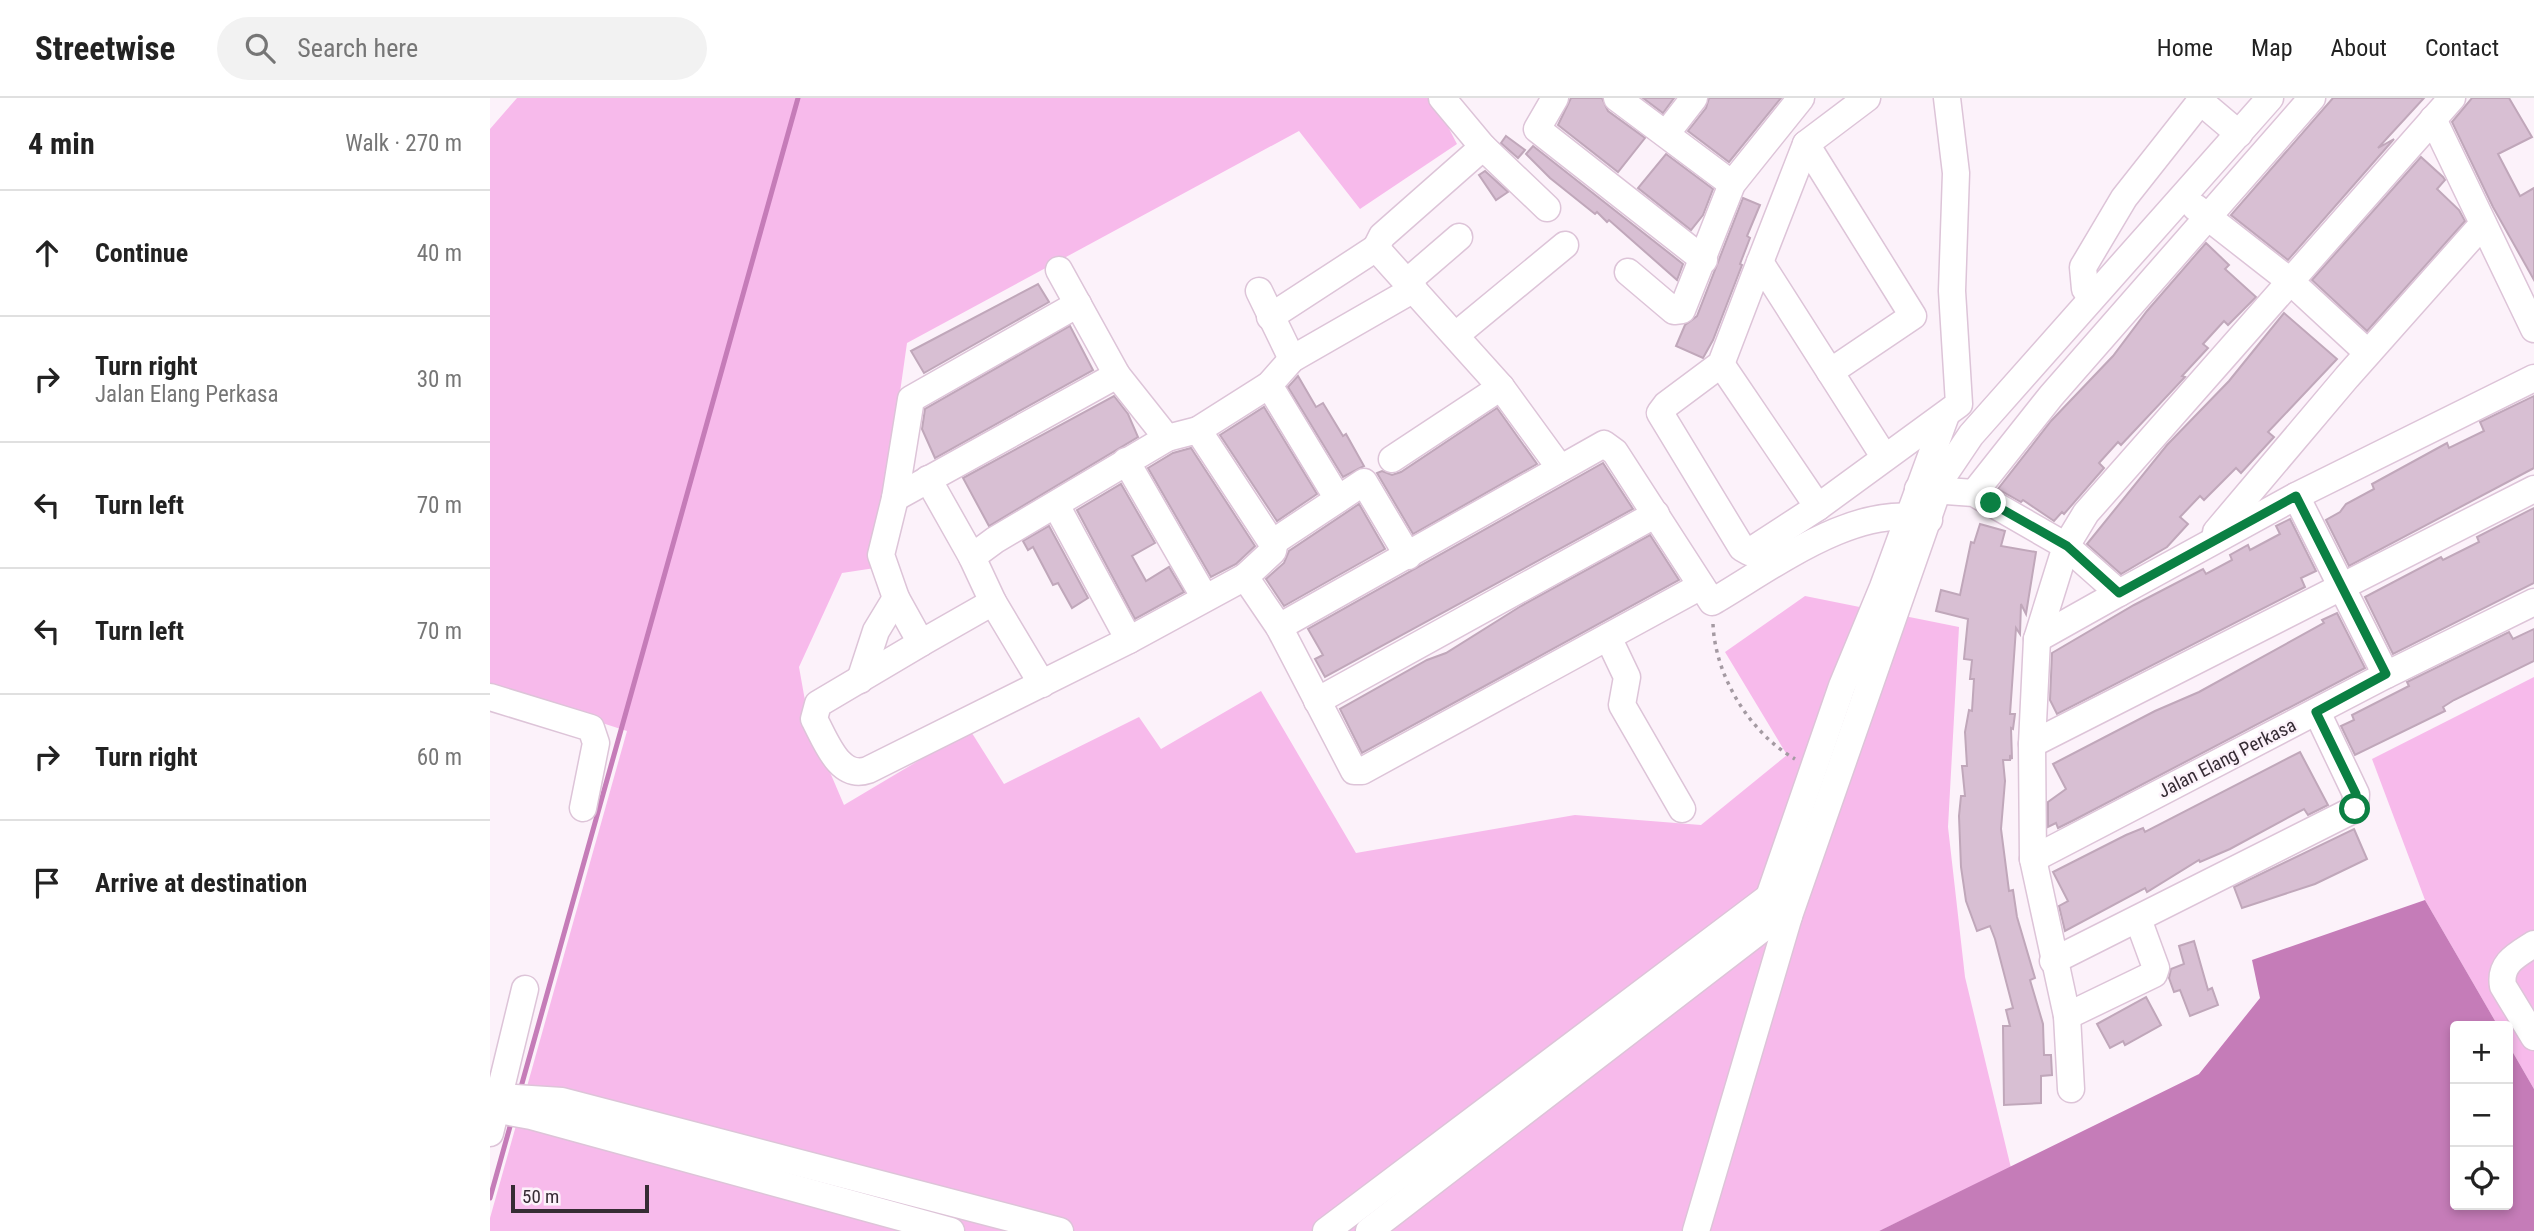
<!DOCTYPE html>
<meta charset="utf-8">
<style>
:root{--surface:#fff;--page:#f2f2f2;--text:#222;--muted:#767676;--line:#e0e0e0}
body{margin:0;font-family:"Roboto Condensed",sans-serif;background:var(--page);color:var(--text)}
.controls{position:absolute;right:21px;bottom:21px;display:grid;overflow:hidden;border-radius:7px;box-shadow:0 4px 10px #0003}
.controls button{width:63px;height:63px;display:grid;place-items:center;padding:0;border:0;border-bottom:2px solid var(--line);background:var(--surface);color:var(--text);font:35px sans-serif}
.scale{position:absolute;left:21px;bottom:18px;width:138px;box-sizing:border-box;padding-left:7px;border:4px solid #362c34;border-top:0;font-size:19px;line-height:24px;white-space:nowrap;color:#362c34;-webkit-text-stroke:5px #fcf2fa;paint-order:stroke}
.stop{position:absolute;width:21px;height:21px;margin:-16px;border:5px solid #0b8043;border-radius:50%;background:#fff}
.stop.end{background:#0b8043;border-color:#fff;box-shadow:0 2px 7px #0008}
.list{margin:0;padding:0;list-style:none}
h2{display:flex;justify-content:space-between;align-items:center;height:91px;margin:0;padding:0 28px;font-size:30px}
h2 small{font-size:23px;font-weight:400;color:var(--muted)}
.list li{display:grid;grid-template-columns:46px 1fr auto;gap:21px;align-items:center;box-sizing:border-box;height:126px;padding:0 28px;border-top:2px solid var(--line)}
.list b{display:block;font-size:26px;white-space:nowrap}
.list p{margin:0;font-size:23px;white-space:nowrap;color:var(--muted)}
.list em{font-size:23px;font-style:normal;color:var(--muted)}
.icon{flex:none;width:38px;height:38px;fill:none;stroke:currentColor;stroke-width:2;stroke-linecap:round;stroke-linejoin:round}
.map{position:relative;flex:none;width:2044px;height:1133px;overflow:hidden}
header{display:flex;align-items:center;gap:42px;box-sizing:border-box;height:98px;padding:0 35px;background:var(--surface);border-bottom:2px solid var(--line)}
header strong{font-size:33px}
nav{display:flex;gap:38px;margin-inline-start:auto;font-size:24px}
.search{width:490px;height:63px;background:var(--page);display:flex;align-items:center;gap:18px;box-sizing:border-box;padding:0 24px;border-radius:38px;color:var(--muted);font-size:26px}
main{display:flex}
aside{flex:1;background:var(--surface)}
.map>svg:first-child{display:block}
</style>
<header>
<strong>Streetwise</strong>
<div class="search"><svg class="icon" aria-label="search" viewBox="0 0 24 24"><circle cx="10" cy="10" r="6"/><path d="M15 15l6 6"/></svg>Search here</div>
<nav><a>Home</a><a>Map</a><a>About</a><a>Contact</a></nav>
</header>
<main>
<aside>
<h2>4 min<small>Walk · 270 m</small></h2>
<ul class="list">
<li><svg class="icon" aria-label="ahead" viewBox="0 0 24 24"><path d="M12 20V5M6 11l6-6 6 6"/></svg><div><b>Continue</b></div><em>40 m</em></li>
<li><svg class="icon" aria-label="right" viewBox="0 0 24 24"><path d="M7 20v-9h11M14 6l5 5-5 5"/></svg><div><b>Turn right</b><p>Jalan Elang Perkasa</p></div><em>30 m</em></li>
<li><svg class="icon" aria-label="left" viewBox="0 0 24 24"><path d="M17 20v-9H6M10 6l-5 5 5 5"/></svg><div><b>Turn left</b></div><em>70 m</em></li>
<li><svg class="icon" aria-label="left" viewBox="0 0 24 24"><path d="M17 20v-9H6M10 6l-5 5 5 5"/></svg><div><b>Turn left</b></div><em>70 m</em></li>
<li><svg class="icon" aria-label="right" viewBox="0 0 24 24"><path d="M7 20v-9h11M14 6l5 5-5 5"/></svg><div><b>Turn right</b></div><em>60 m</em></li>
<li><svg class="icon" aria-label="arrive" viewBox="0 0 24 24"><path d="M6 21V4h12l-3 4 3 4H6"/></svg><div><b>Arrive at destination</b></div></li>
</ul>
</aside>
<div class="map">
<svg width="2044" height="1133" viewBox="0 0 2044 1133">
<rect width="100%" height="100%" fill="#fcf2fa"/>
<g fill="#f7baeb">
<path d="M27 0H943L967 46 870 111 809 33 417 245 385 470 352 475 309 569 319 625 354 707 480 632 514 686 649 619 671 651 771 593 866 755 1085 717 1211 727 1297 657 1235 554 1315 498 1469 529 1458 729 1475 879 1521 1070 1389 1133H0V1120L137 633 0 589V31Z"/>
<path d="M2044 579V991L2018 946V928H2008L1935 802 1882 661Z"/>
</g>
<path fill="#c57cb8" d="M1935 802 2008 928H1965V1107H2018V946L2044 991V1133H1389L1709 976 1770 900 1762 862Z"/>
<g fill="none" stroke-linecap="round" stroke-linejoin="round">
<g stroke="#c57cb8" stroke-width="5">
<path d="M31 989 308 0"/>
<path d="M0 1100 21 1025"/>
</g>
</g>
<g fill="#d8bfd3" stroke="#c0a7ba" stroke-width="2">
<path d="M1081 0H1112L1118 13 1155 40 1128 74 1068 27Z"/>
<path d="M1153 0H1184L1173 15Z"/>
<path d="M1219 0H1291L1239 64 1198 33 1216 10Z"/>
<path d="M1843 0H1934L1888 50 1904 41 1798 162 1741 117Z"/>
<path d="M1982 0H2019L2042 39 2008 56 2030 98 2044 90V182L2003 109 1962 24Z"/>
<path d="M1016 38 1035 52 1028 60 1011 45Z"/>
<path d="M1043 48 1193 166 1187 182 1119 122 1117 124 1107 114 1105 116 1060 80 1036 56Z"/>
<path d="M1176 56 1223 91 1213 117 1201 132 1148 90Z"/>
<path d="M1931 59 1953 79 1955 82 1947 91 1969 112 1975 123 1877 233 1822 182Z"/>
<path d="M995 73 1018 94 1006 102 989 77Z"/>
<path d="M1253 100 1270 107 1257 138 1260 140 1250 166 1252 167 1223 242 1213 260 1186 248 1195 227 1207 218Z"/>
<path d="M1716 145 1739 167 1735 171 1766 199 1738 227 1734 223 1713 246 1718 250 1692 278 1695 279 1631 347 1628 344 1609 365 1614 370 1574 416 1572 414 1564 423 1533 402 1531 404 1508 391 1561 323 1623 258 1657 213Z"/>
<path d="M548 186 559 204 434 275 421 253Z"/>
<path d="M1794 215 1847 261 1778 334 1784 339 1751 375 1746 370 1714 402 1710 398 1690 419 1698 426 1677 449 1631 476 1597 446 1677 347 1739 283Z"/>
<path d="M580 228 603 272 445 360 432 331 435 311Z"/>
<path d="M808 278 826 309 833 305 853 338 856 336 874 368 853 379 798 289Z"/>
<path d="M624 298 638 316 648 339 499 428 473 380Z"/>
<path d="M2044 298V370L1859 468 1836 422 1850 414 1856 406 1884 391 1882 386 1957 345 1959 350 1994 333 1990 324Z"/>
<path d="M774 309 827 396 787 423 730 337Z"/>
<path d="M1007 310 1047 366 923 436 887 375 892 373 902 377 911 374Z"/>
<path d="M701 350 765 448 746 466 721 479 658 370 683 355Z"/>
<path d="M1113 365 1143 411 835 579 825 561 833 557 818 531Z"/>
<path d="M631 386 665 445 642 458 656 483 679 469 694 494 645 521 587 412Z"/>
<path d="M869 406 895 451 794 508 776 481 794 465 799 453Z"/>
<path d="M2044 410V485L1903 556 1875 499 1951 459 1953 462 1989 444 1987 439Z"/>
<path d="M1800 421 1826 473 1811 480 1815 489 1567 616 1560 602 1562 555 1644 507 1713 471 1716 476 1742 462 1740 457 1758 447 1760 452 1790 436 1786 428Z"/>
<path d="M1490 426 1515 433 1511 448 1546 454 1536 516 1531 506 1530 536 1526 530 1520 616H1525L1523 631 1521 630 1522 661 1520 657V662H1513L1515 683 1511 731 1519 793 1523 792 1527 819 1545 880 1540 882 1553 926 1554 957H1561L1562 977 1551 978V1005L1514 1007 1513 928H1520L1516 912 1523 910 1505 841 1500 828 1487 833 1476 803 1471 769 1469 718 1471 698H1475L1472 668H1477L1475 634 1479 612 1482 613 1484 581H1480L1482 562 1474 561 1478 521 1446 513 1451 492 1470 497 1481 444 1484 445Z"/>
<path d="M559 428 598 500 582 510 568 485 563 487 543 449 538 452 533 443Z"/>
<path d="M1160 437 1189 482 872 655 850 611 937 562 956 555 1031 508Z"/>
<path d="M1847 515 1875 570 1584 722 1568 730 1566 725 1558 729V704L1576 691 1563 666 1665 613 1709 594 1834 525 1832 522Z"/>
<path d="M2044 531V563L1964 602 1953 609 1955 613 1865 657 1851 628 1864 622 1862 617 1919 588 1917 584 2019 534 2023 541Z"/>
<path d="M1810 654 1838 707 1818 717 1814 711 1740 751 1710 764 1709 762 1657 794 1655 790 1575 833 1569 808 1578 803 1563 774 1636 737 1653 730 1655 734Z"/>
<path d="M1864 731 1877 761 1825 786 1752 810 1744 789Z"/>
<path d="M1704 843 1718 892 1722 890 1728 907 1700 918 1690 892 1684 894 1679 880 1681 871 1694 866 1689 848Z"/>
<path d="M1656 899 1671 927 1635 947 1633 943 1620 950 1607 926Z"/>
</g>
<g fill="none" stroke-linecap="round" stroke-linejoin="round">
<defs>
<g id="minor">
<path d="M952 0 993 49 892 138 886 150 1011 289 1070 370"/>
<path d="M1065 0 1047 31 1214 162"/>
<path d="M1127 0 1242 86"/>
<path d="M1710 3 1749 36"/>
<path d="M1943 21 2044 231"/>
<path d="M1176 36 1204 0"/>
<path d="M1316 46 1423 218 1340 274"/>
<path d="M993 49 1057 110"/>
<path d="M1705 109 1801 184 1878 255"/>
<path d="M1270 164 1316 46 1377 0"/>
<path d="M569 172 627 277 677 340 708 332 784 448 783 453 755 479 789 529 864 673H872L1211 488"/>
<path d="M1138 174 1184 213 1192 212 1242 86 1311 0"/>
<path d="M918 183 969 139"/>
<path d="M769 193 802 261"/>
<path d="M1602 199 1595 191 1593 169 1634 100 1713 0"/>
<path d="M588 206 421 301 405 400 391 457 406 500 431 545 328 606 324 621C336 643 349 682 378 672L639 542 755 479"/>
<path d="M780 219 886 150"/>
<path d="M966 237 1075 147"/>
<path d="M1231 266 1328 409"/>
<path d="M779 287 848 401"/>
<path d="M708 332 779 287 802 261 924 191"/>
<path d="M1395 360 1270 164 1231 266 1176 307 1170 315 1252 450 1259 454 1328 409 1469 306 1462 193 1466 75 1457 0"/>
<path d="M902 361 1011 289"/>
<path d="M636 363 715 500"/>
<path d="M438 381 482 459"/>
<path d="M1428 391 1484 395 1576 448 1547 541 1542 646 1543 761 1577 918 1581 991"/>
<path d="M1484 395 1561 298 1822 0"/>
<path d="M1806 398 1896 577"/>
<path d="M405 400 627 277"/>
<path d="M566 407 639 542"/>
<path d="M1726 434 1857 279 1993 126"/>
<path d="M782 445 874 384 918 458"/>
<path d="M1629 495 1806 398 2044 280"/>
<path d="M789 529 1114 346 1125 354 1222 504C1281 470 1368 402 1439 422"/>
<path d="M1118 539 1137 579 1132 607 1192 711"/>
<path d="M1547 541 1629 495 1576 448 1596 415 1962 0"/>
<path d="M431 545 503 504"/>
<path d="M370 582 386 533 406 500"/>
<path d="M552 586 503 504 482 459 505 442 677 340"/>
<path d="M0 599 101 630 106 645 93 710"/>
<path d="M827 603 1166 416"/>
<path d="M1542 646 2044 391"/>
<path d="M1543 761 1896 577 2044 504"/>
<path d="M1279 807V799L1352 588 1393 489 1456 317"/>
<path d="M2044 846C2027 857 2009 865 2013 888L2044 939"/>
<path d="M1563 863 1865 711 1866 696 1827 614"/>
<path d="M1577 918 1664 876 1666 870 1648 821"/>
<path d="M9 999 72 1003 570 1133"/>
<path d="M3 1011 41 1018 461 1133"/>
<path d="M0 1035 35 891"/>
<path d="M836 1133 1279 799 1311 781"/>
<path d="M879 1133 1268 834 1280 825 1299 818"/>
<path d="M1206 1133 1299 818 1452 380 1481 337 1780 0"/>
</g>
</defs>
<use href="#minor" stroke="#ddc4d8" stroke-width="29"/>
<path stroke="#a49aa2" stroke-width="3.5" stroke-dasharray="3.5 5" stroke-linecap="butt" d="M1223 526C1225 578 1260 635 1305 661"/>
<use href="#minor" stroke="#fff" stroke-width="26"/>
</g>
<g fill="none" stroke-linecap="round" stroke-linejoin="round">
<path stroke="#0b8043" stroke-width="9" d="M1501 405 1577 448 1629 495 1806 398 1896 576 1826 614 1866 696 1865 711"/>
</g>
<g text-anchor="middle" dominant-baseline="central" stroke-width="5" stroke-linejoin="round" paint-order="stroke">
<g font-size="19" fill="#362c34" stroke="#fcf2fa">
<text transform="translate(1737 660) rotate(-27)">Jalan Elang Perkasa</text>
</g>
</g>
</svg>
<div class="controls">
<button>+</button>
<button>−</button>
<button><svg class="icon" aria-label="locate" viewBox="0 0 24 24"><circle cx="12" cy="12" r="6"/><path d="M12 2v4M12 18v4M2 12h4M18 12h4"/></svg></button>
</div>
<div class="scale">50 m</div>
<div class="stop" style="left:1865px;top:711px"></div>
<div class="stop end" style="left:1501px;top:405px"></div>
</div>
</main>
